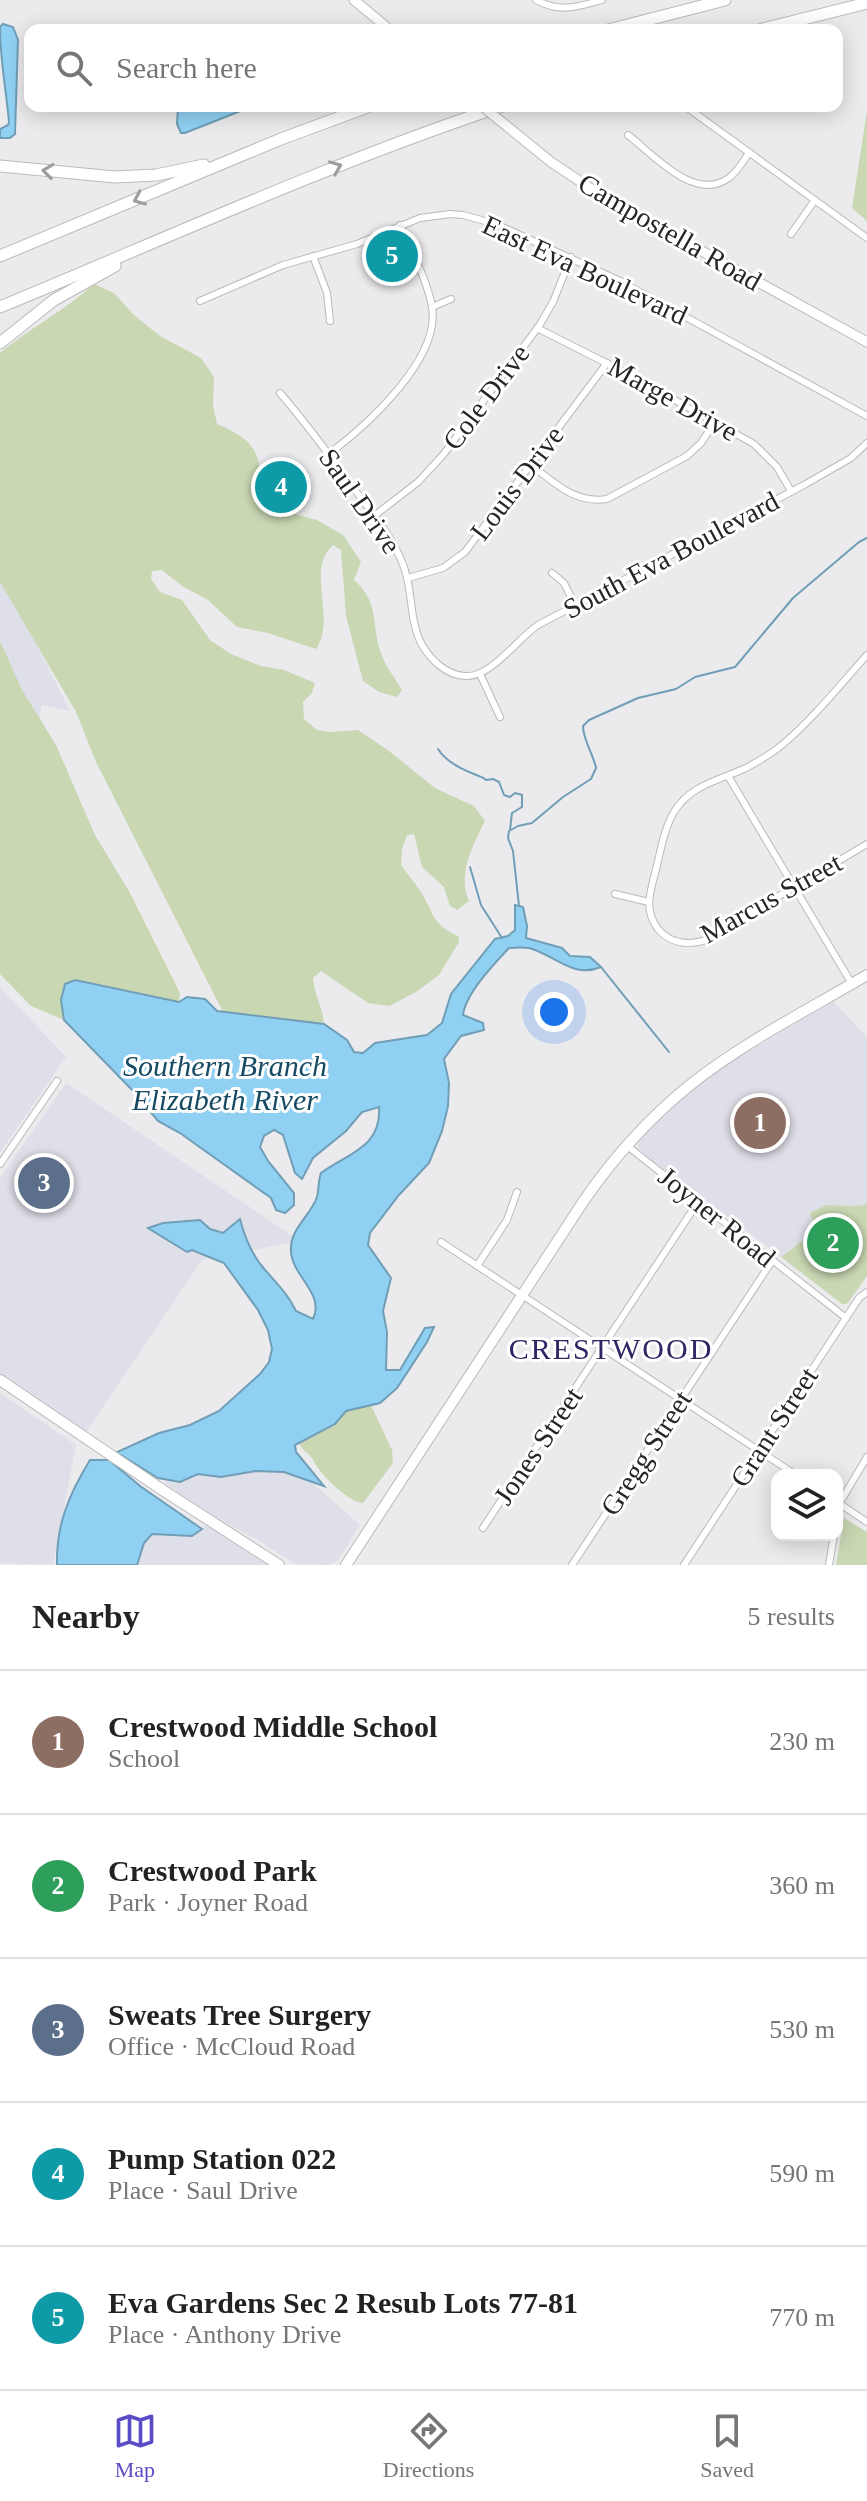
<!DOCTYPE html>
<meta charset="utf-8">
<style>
:root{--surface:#fff;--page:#f6f6f6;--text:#222;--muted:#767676;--line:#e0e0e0;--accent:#5a4cc4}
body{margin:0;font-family:Georgia,serif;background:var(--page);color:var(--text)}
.controls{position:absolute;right:24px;bottom:24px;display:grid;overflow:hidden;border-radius:16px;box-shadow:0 4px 20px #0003}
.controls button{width:72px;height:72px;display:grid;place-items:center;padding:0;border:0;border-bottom:2px solid var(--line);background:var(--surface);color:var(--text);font:40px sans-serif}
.you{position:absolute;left:554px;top:1012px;width:28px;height:28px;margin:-20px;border:6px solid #fff;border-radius:50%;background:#1a73e8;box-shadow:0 0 0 12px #1a73e833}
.badge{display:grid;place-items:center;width:52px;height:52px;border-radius:50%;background:var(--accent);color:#fff;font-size:26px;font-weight:700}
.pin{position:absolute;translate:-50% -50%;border:4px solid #fff;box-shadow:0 2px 8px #0006}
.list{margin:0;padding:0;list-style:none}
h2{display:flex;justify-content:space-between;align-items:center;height:104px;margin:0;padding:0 32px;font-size:34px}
h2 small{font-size:26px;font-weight:400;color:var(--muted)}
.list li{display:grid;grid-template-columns:52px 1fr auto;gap:24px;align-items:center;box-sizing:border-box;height:144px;padding:0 32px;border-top:2px solid var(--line)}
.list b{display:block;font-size:30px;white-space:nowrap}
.list p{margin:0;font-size:26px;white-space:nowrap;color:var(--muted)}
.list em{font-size:26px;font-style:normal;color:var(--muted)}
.icon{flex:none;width:44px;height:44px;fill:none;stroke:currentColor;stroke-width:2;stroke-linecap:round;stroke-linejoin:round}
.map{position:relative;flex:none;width:867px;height:1565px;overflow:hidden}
.search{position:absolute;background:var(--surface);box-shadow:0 4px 20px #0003;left:24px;right:24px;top:24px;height:88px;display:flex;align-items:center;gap:20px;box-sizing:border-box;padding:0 28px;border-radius:16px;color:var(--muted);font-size:30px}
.sheet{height:824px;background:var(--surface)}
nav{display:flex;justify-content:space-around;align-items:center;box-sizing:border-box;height:112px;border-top:2px solid var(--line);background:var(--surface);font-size:22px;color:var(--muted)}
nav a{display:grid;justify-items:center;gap:4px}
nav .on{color:var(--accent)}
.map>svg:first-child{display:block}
</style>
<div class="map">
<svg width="867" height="1565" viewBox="0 0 867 1565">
<rect width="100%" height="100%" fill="#ebebee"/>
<g fill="#dfdfe9">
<path d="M0 572 70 711 42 705 0 916Z"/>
<path d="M0 987 66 1057 0 1153Z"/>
<path d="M833 1001 867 1037V1204L859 1206 827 1205 809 1213 818 1229 781 1257 644 1154 638 1147V1141L641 1134 705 1078Z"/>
<path d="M66 1083 300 1241 202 1260 86 1432 0 1375V1178Z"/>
<path d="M0 1393 76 1445 53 1565 0 1563Z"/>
<path d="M256 1471 284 1472 308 1479 360 1525 338 1560 329 1565 295 1564 256 1539 223 1522 165 1484 168 1480 180 1482 198 1474 221 1477Z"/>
<path d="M206 1523 272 1565H137L144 1543 152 1534 202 1529Z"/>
</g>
<g fill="#c9d7b3">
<path d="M867 111V221L852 208Z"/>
<path d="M94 284 114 293 134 315 160 336 201 358 214 377 213 405 217 424C260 442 261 456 261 500L280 510 317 520 343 535 361 562 354 580C380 603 371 622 380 650 384 664 394 677 402 690L397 697 379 692 363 681 346 616 341 550 333 545C305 570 337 619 316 649L268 633 237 627 208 600 182 586 162 570 152 571 151 579 160 592 182 600 210 640 231 654 261 666 284 670 315 683 312 693 303 702 304 719 317 730 331 732 358 730 389 751 435 788 474 806 485 821C473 845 457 874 469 901L457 910 450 906 444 887 422 867 414 834 407 835 402 849 401 865C407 874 415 883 421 892 435 914 431 924 458 936L459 942 439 975 416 992 389 1006 368 1003 321 971 313 978C314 995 323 1007 324 1024L223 1012 96 762 76 712 0 582V353C30 328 65 310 94 284Z"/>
<path d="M0 641 22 690 56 745 95 835 130 893 180 993 179 1002 96 984 61 1000 64 1020 31 1006 0 974Z"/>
<path d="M867 1204V1276L847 1304H842L781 1257 818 1229 809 1213 827 1205 859 1206Z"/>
<path d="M371 1405 392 1450 393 1463 363 1503C350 1503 326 1479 318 1468 315 1465 314 1460 311 1457 306 1451 302 1450 299 1443L335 1424 346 1411Z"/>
<path d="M844 1518 867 1532V1565H836Z"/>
</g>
<g fill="#90d1f3" stroke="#709eb6" stroke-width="2">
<path d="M3 24 13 27 18 40 15 134 10 138H0V129L8 125 9 122C6 89 0 59 0 27Z"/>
<path d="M178 106H253L185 133H181L177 124Z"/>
<path d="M515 905 523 907 527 926 526 938 562 948 570 956 590 957 601 967C573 979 555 955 529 948 523 947 515 948 509 948 494 964 466 993 463 1015L483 1023 484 1030 461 1036 444 1059 449 1083 448 1106 442 1131 429 1163 399 1195 370 1233 368 1245 391 1278 383 1311 387 1332 386 1370H400L425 1328 434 1327 427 1342 397 1388 380 1403 346 1411 335 1424 295 1445 296 1452 324 1486 284 1472 256 1471 221 1477 198 1474 180 1482 158 1478 121 1455 114 1464 140 1486 202 1529 192 1536 152 1534 144 1543 137 1565H57C56 1525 69 1494 90 1460H108L115 1453 159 1433 190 1425 219 1411 260 1374 269 1362 272 1349 268 1330 258 1310 224 1263 192 1250 187 1252 148 1228 163 1223 200 1220 210 1229 223 1233 240 1219C244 1235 251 1252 261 1265 274 1281 287 1292 296 1311L313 1319C325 1294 293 1277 291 1252 289 1229 310 1217 317 1197 319 1189 318 1181 321 1173 346 1154 382 1148 379 1107L362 1112 346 1131 313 1158 302 1179 295 1173 283 1135 274 1130 264 1136 260 1147 268 1161 294 1193V1205L285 1213 276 1210 271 1198 180 1133 158 1121 135 1093 64 1020 61 1000 65 984 75 980 179 1002 187 997 205 999 217 1011 324 1024 347 1040 354 1052 363 1053 375 1043 427 1035 442 1023 451 994 495 939 508 936 515 930Z"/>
</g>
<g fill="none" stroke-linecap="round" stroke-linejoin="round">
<g stroke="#709eb6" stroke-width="2">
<path d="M438 749C445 760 461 769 474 774 478 776 483 777 486 780L493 779 499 782 504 795 510 797 515 793 522 795V807L512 813 510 830"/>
<path d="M470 867 481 905 502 938"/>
<path d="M519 906 513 851 508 838 509 831 518 826 532 823 563 797 591 779 596 768C593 753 583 740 583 726L589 720 638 698 676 689 695 677 735 667 793 598 859 542 867 538"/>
<path d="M601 967 669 1052"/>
</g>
<defs>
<g id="minor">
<path d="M536 0C560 13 578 7 602 0"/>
<path d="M685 106 867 238"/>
<path d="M628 135C654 155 696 204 730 177 738 171 743 161 749 153"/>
<path d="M791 234 815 200"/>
<path d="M313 256 327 293 330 321"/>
<path d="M200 301 283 265 357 244 420 218 450 214 463 215 496 224 620 281 867 416"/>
<path d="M432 307 451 299"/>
<path d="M537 328 628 374 754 444 777 467 791 491"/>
<path d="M280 393C307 424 331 457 355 490 372 513 391 535 402 562 414 589 408 619 422 645 431 660 446 675 465 676 491 678 517 639 538 625L804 485 851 458 867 443"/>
<path d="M329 454C367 425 441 359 432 307 427 279 411 251 400 225"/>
<path d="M531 465C555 483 575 504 607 499L687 456 701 443 715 422"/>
<path d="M374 516 418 482 443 455 539 326 553 302 571 257"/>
<path d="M552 573 564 583 575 605"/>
<path d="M408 578 443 568 465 552 607 363"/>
<path d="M867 655C840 685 814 718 782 745 771 754 759 761 746 768 720 780 690 785 674 812 663 830 660 856 654 877 649 896 645 912 658 929 670 943 687 945 703 941L867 844"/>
<path d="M480 674 500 717"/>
<path d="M728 776 852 984"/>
<path d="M615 894 649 902"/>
<path d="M626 1145 846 1318"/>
<path d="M0 1164 57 1081"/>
<path d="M441 1242 796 1475"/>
<path d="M477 1266 507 1220 517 1192"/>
<path d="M837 1502 867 1522"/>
<path d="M837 1517 839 1504 867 1457"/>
<path d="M483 1528 698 1202"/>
<path d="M572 1565 772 1261"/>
<path d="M684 1565 859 1298 867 1292"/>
<path d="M829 1565 834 1535"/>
</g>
<g id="secondary">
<path d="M354 0 390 30"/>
<path d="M498 119 551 162 602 196 867 342"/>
</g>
<g id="primary">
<path d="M0 1380 164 1491 279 1565"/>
<path d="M346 1565 583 1202C613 1158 648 1119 690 1085 744 1042 808 1010 867 975"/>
</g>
<g id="motorway">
<path d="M608 30 725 0"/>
<path d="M759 30 867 3"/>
<path d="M0 166 115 177 156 175 204 165"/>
<path d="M0 256 281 139 370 106"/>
<path d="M0 307C167 238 331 163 502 106"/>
<path d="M0 343 54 300 115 266"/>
</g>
</defs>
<use href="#minor" stroke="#bababc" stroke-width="8"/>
<use href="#secondary" stroke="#bababc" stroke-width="11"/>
<use href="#primary" stroke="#bababc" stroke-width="12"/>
<use href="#motorway" stroke="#bababc" stroke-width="13"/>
<use href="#minor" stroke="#fff" stroke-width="6"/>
<use href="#secondary" stroke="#fff" stroke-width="9"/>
<use href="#primary" stroke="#fff" stroke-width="10"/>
<use href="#motorway" stroke="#fff" stroke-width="11"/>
<defs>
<path id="secondary-bridge" d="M482 106 498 119"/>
</defs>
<use href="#secondary-bridge" stroke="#bababc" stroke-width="11" stroke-linecap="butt"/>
<use href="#secondary-bridge" stroke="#fff" stroke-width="9"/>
</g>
<defs><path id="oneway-chevron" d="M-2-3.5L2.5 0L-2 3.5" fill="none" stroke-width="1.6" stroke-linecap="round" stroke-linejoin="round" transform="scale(2)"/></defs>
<g stroke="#9d9d9e">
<use href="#oneway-chevron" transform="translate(336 167) rotate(-22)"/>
<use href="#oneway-chevron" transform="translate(48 171) rotate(-173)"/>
<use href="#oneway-chevron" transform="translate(139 199) rotate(157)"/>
</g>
<g text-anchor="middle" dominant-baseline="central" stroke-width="6" stroke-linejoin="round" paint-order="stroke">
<g font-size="28" fill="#262627" stroke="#fff">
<text transform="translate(670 232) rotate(30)">Campostella Road</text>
<text transform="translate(585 270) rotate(25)">East Eva Boulevard</text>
<text transform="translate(486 397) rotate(-53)">Cole Drive</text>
<text transform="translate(673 399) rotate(29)">Marge Drive</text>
<text transform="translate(517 483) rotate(-53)">Louis Drive</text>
<text transform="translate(360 501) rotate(55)">Saul Drive</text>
<text transform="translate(671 555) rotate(-28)">South Eva Boulevard</text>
<text transform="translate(771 898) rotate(-29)">Marcus Street</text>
<text transform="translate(717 1217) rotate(39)">Joyner Road</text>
<text transform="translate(774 1427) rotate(-57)">Grant Street</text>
<text transform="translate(538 1446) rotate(-56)">Jones Street</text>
<text transform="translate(646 1453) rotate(-57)">Gregg Street</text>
</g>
<g font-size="30" font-style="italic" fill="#174b63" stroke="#fff">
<text x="225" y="1065">Southern Branch<tspan x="225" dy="34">Elizabeth River</tspan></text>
</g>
<g font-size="30" letter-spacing="2" fill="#2c2762" stroke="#fff">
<text x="611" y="1348">CRESTWOOD</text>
</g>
</g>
</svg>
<div class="controls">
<button><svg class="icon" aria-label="layers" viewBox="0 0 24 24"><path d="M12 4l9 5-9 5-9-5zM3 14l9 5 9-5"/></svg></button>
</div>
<div class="you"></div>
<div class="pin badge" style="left:760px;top:1123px;background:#8d6e63">1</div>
<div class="pin badge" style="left:833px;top:1243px;background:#2e9e5b">2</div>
<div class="pin badge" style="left:44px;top:1183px;background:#5c6f8a">3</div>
<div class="pin badge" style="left:281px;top:487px;background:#0f9aa8">4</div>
<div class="pin badge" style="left:392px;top:256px;background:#0f9aa8">5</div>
<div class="search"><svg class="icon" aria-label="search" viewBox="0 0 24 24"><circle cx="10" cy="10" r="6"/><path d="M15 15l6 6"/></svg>Search here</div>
</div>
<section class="sheet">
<h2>Nearby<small>5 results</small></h2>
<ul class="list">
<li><span class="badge" style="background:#8d6e63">1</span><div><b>Crestwood Middle School</b><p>School</p></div><em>230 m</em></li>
<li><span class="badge" style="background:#2e9e5b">2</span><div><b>Crestwood Park</b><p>Park · Joyner Road</p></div><em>360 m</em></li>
<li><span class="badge" style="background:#5c6f8a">3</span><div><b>Sweats Tree Surgery</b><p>Office · McCloud Road</p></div><em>530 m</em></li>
<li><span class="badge" style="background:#0f9aa8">4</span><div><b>Pump Station 022</b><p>Place · Saul Drive</p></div><em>590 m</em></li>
<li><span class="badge" style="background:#0f9aa8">5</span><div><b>Eva Gardens Sec 2 Resub Lots 77-81</b><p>Place · Anthony Drive</p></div><em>770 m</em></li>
</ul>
</section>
<nav>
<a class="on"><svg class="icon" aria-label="map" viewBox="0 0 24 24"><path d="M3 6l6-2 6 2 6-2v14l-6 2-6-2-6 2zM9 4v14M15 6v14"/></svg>Map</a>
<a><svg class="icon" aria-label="directions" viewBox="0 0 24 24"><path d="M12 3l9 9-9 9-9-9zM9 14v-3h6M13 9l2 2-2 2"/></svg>Directions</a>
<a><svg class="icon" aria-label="saved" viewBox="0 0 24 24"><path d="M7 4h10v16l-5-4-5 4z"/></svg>Saved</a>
</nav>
